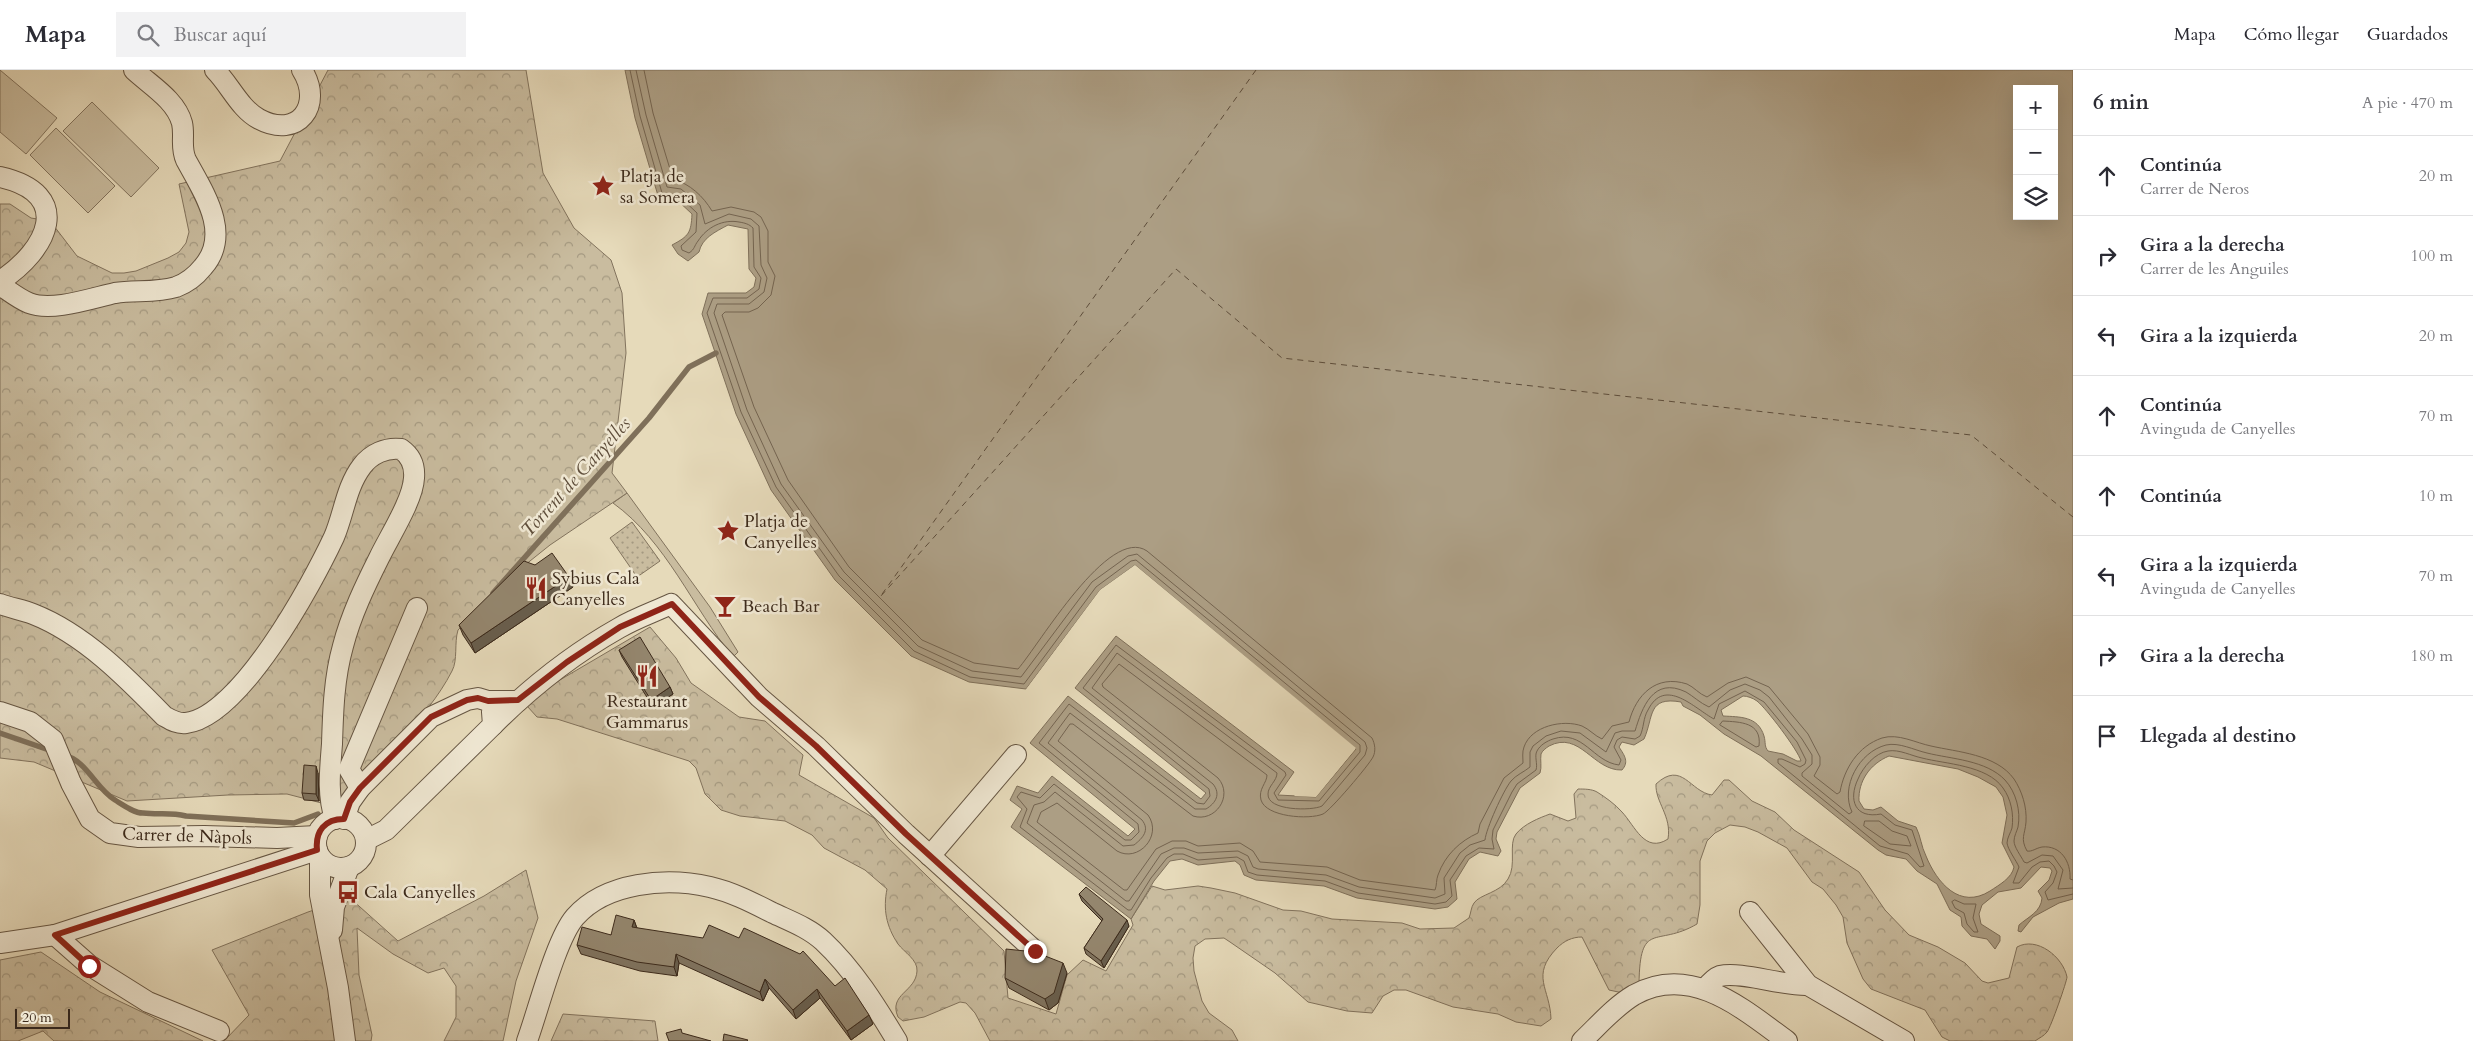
<!DOCTYPE html>
<html lang="es">
<meta charset="utf-8">
<style>
:root{--surface:#fff;--page:#f2f2f3;--text:#2b2b33;--muted:#7c7c81;--line:#e1e1e2}
body{margin:0;font-family:Cardo,serif;background:var(--page);color:var(--text)}
.controls{position:absolute;right:15px;top:15px;display:grid;overflow:hidden;border-radius:0px;box-shadow:0 5px 20px #0002}
.controls button{width:45px;height:45px;display:grid;place-items:center;padding:0;border:0;border-bottom:1px solid var(--line);background:var(--surface);color:var(--text);font:25px sans-serif}
.scale{position:absolute;left:15px;bottom:12px;width:55px;box-sizing:border-box;padding-left:5px;border:2px solid #3c2a1b;border-top:0;font-size:14px;line-height:18px;white-space:nowrap;color:#3c2a1b;-webkit-text-stroke:4px #efe7d2;paint-order:stroke}
.stop{position:absolute;width:15px;height:15px;margin:-11px;border:4px solid #8f2418;border-radius:50%;background:#fff}
.stop.end{background:#8f2418;border-color:#fff;box-shadow:0 1px 5px #0008}
.list{margin:0;padding:0;list-style:none}
h2{display:flex;justify-content:space-between;align-items:center;height:65px;margin:0;padding:0 20px;font-size:21px}
h2 small{font-size:16px;font-weight:400;color:var(--muted)}
.list li{display:grid;grid-template-columns:32px 1fr auto;gap:15px;align-items:center;box-sizing:border-box;height:80px;padding:0 20px;border-top:1px solid var(--line)}
.list b{display:block;font-size:19px;white-space:nowrap}
.list p{margin:0;font-size:16px;white-space:nowrap;color:var(--muted)}
.list em{font-size:16px;font-style:normal;color:var(--muted)}
.icon{flex:none;width:28px;height:28px;fill:none;stroke:currentColor;stroke-width:2;stroke-linecap:round;stroke-linejoin:round}
.map{position:relative;flex:none;width:2073px;height:971px;overflow:hidden}
header{display:flex;align-items:center;gap:30px;box-sizing:border-box;height:70px;padding:0 25px;background:var(--surface);border-bottom:1px solid var(--line)}
header strong{font-size:24px}
nav{display:flex;gap:28px;margin-inline-start:auto;font-size:18px}
.search{width:350px;height:45px;background:var(--page);display:flex;align-items:center;gap:12px;box-sizing:border-box;padding:0 18px;border-radius:0px;color:var(--muted);font-size:19px}
main{display:flex}
aside{flex:1;background:var(--surface)}
.map>svg:first-child{display:block}
</style>
<header>
<strong>Mapa</strong>
<div class="search"><svg class="icon" aria-label="search" viewBox="0 0 24 24"><circle cx="10" cy="10" r="6"/><path d="M15 15l6 6"/></svg>Buscar aquí</div>
<nav><a>Mapa</a><a>Cómo llegar</a><a>Guardados</a></nav>
</header>
<main>
<div class="map">
<svg width="2073" height="971" viewBox="0 0 2073 971">
<defs>
<pattern id="forest-crowns" width="20" height="18" patternUnits="userSpaceOnUse" patternTransform="scale(1.25)"><rect width="20" height="18" fill="#c9bc9f"/><path d="M2 6a3 3 0 1 1 6 0M12 15a3 3 0 1 1 6 0" fill="none" stroke="#a49981"/></pattern>
<pattern id="park-dots" width="8" height="8" patternUnits="userSpaceOnUse" patternTransform="scale(1.25)"><rect width="8" height="8" fill="#c9bc9f"/><path d="M2 2h.1M6 6h.1" fill="none" stroke="#a49981" stroke-width="1.8" stroke-linecap="round"/></pattern>
</defs>
<rect width="100%" height="100%" fill="#e6daba"/>
<filter id="stains"><feTurbulence type="fractalNoise" baseFrequency=".004" numOctaves="4"/><feColorMatrix values="0 0 0 0 .2 0 0 0 0 .09 0 0 0 0 .02 0 0 0 .5 -.17"/></filter>
<radialGradient id="worn" r=".72"><stop offset=".6" stop-color="#630" stop-opacity="0"/><stop offset="1" stop-color="#630" stop-opacity=".3"/></radialGradient>
<g fill="#c9bc9f" stroke="#82735d">
<path d="M0 0 57 48 26 84 0 62Z"/>
<path d="M92 32 159 98 131 127 63 61Z"/>
<path d="M56 58 115 116 88 143 30 85Z"/>
<path d="M627 423 710 537 738 582 733 587C692 537 667 472 613 433Z"/>
</g>
<g fill="url(#forest-crowns)" stroke="#82735d">
<path d="M328 0H526L543 103 574 158 611 190 622 223 626 283 612 403 627 423 550 475 525 495 458 560C454 573 458 590 452 601 426 652 373 695 333 736L287 724 228 725 127 731 34 692 0 688V134H10L31 148 43 150 54 156 77 186 112 203H124L136 201 168 188 179 182 186 173 189 162 179 114 280 91Z"/>
<path d="M650 557 676 588 691 613 739 647 765 651 803 685 799 705 874 748 888 768 1004 881 1008 928 1056 944 1067 905 1083 890 1106 901 1133 855 1131 849 1152 816 1165 820 1198 816 1211 818 1235 823 1283 840 1301 841 1332 849 1402 853 1420 859 1454 858 1469 848C1471 843 1471 837 1474 833 1480 824 1500 823 1508 809 1517 795 1508 774 1516 764 1524 754 1539 748 1550 744L1568 751 1576 748 1574 724 1578 719C1584 719 1592 719 1597 722 1605 727 1615 734 1622 742 1635 756 1645 784 1668 769 1672 746 1655 732 1656 714 1682 690 1690 722 1712 725L1724 710H1729L1752 731 1775 742 1794 760 1859 802 1885 840 1909 865 1938 877 1965 893 1982 911 1988 913 2009 908 2017 877C2037 866 2063 887 2067 907 2067 911 2051 957 2047 962 2044 966 2039 968 2035 971H1950L1942 967 1925 940 1871 919 1863 909 1847 873 1843 847 1836 835 1823 819 1812 812 1787 778 1758 762 1745 757 1730 755 1715 763 1707 771 1700 791V835L1697 854C1656 878 1640 849 1639 914L1623 923 1609 920 1582 867C1572 867 1564 871 1557 878 1530 906 1550 918 1551 949L1541 956 1516 952 1498 944 1453 937 1406 920H1394L1383 926 1372 943 1347 941 1308 932 1275 903 1230 872 1224 868 1205 869 1195 876 1193 888 1194 901 1202 931 1209 943 1232 960 1238 971H990L975 943 966 933 960 932 924 947 903 951 898 947C888 924 916 922 917 901 918 890 904 882 898 874 886 856 883 839 887 819L865 800 824 778 812 765 785 751 740 746 721 740 705 724 696 698 689 691 557 649 537 647 527 636 553 614Z"/>
<path d="M526 800 538 848 516 911 503 971H444L456 947V916L444 898 428 903 393 884 357 858 359 905 372 965 371 971H224L249 945 212 880 308 842 350 828 398 871 484 826Z"/>
<path d="M41 882 100 922 203 971H54L43 961 18 971H0V890Z"/>
<path d="M563 944 655 951 658 971H551Z"/>
</g>
<path fill="url(#park-dots)" stroke="#82735d" d="M632 452 660 491 637 507 610 468Z"/>
<path fill="#ac9e84" stroke="#7f705a" fill-rule="evenodd" d="M625 0H2073V829L2059 833 2033 847 2021 862 2018 861 2019 855C2028 847 2041 842 2042 828L2038 821 2049 810 2052 801 2050 798 2041 797 2021 818 1998 822 1982 835 1979 844 1981 854 2000 866V871L1995 879 1987 869 1971 866 1962 856 1961 847 1950 840 1937 814 1917 801 1906 789 1886 785 1878 780 1761 686 1724 664 1700 645 1683 636 1681 632C1647 626 1654 647 1644 669L1634 675 1622 672 1619 677C1625 686 1629 692 1622 700 1593 701 1580 660 1549 676 1546 678 1542 681 1541 684 1540 690 1542 697 1540 703L1520 718 1497 762 1496 769 1501 781 1498 786 1480 782 1469 789 1455 812 1457 829 1448 837 1435 839 1357 828 1324 816 1256 810 1244 805 1240 795 1235 791 1198 795 1182 789 1170 791 1154 811 1131 849 1011 757 1022 739 1010 730 1017 716 1038 723 1052 706 1128 766 1135 759 1030 673 1068 626 1201 729 1206 723 1075 618 1116 566 1294 702 1278 725 1316 727 1356 679 1135 495 1100 520 1026 619 969 612 911 586 835 510 771 420 736 344 702 244 708 223H746L754 217 756 208 749 199 748 159 728 155C715 162 702 168 699 182L688 191 678 184 672 175C689 166 691 163 692 144L676 129H659L635 48ZM2017 19H2054V146H2017ZM1743 626C1747 626 1753 628 1757 631 1766 638 1798 680 1801 691H1797L1783 684 1768 681C1764 676 1766 673 1764 666 1758 646 1740 647 1723 646L1721 640ZM1889 686 1958 699 1978 707 1996 717 2003 727 2007 745 2002 773 2014 797C2012 808 1999 815 1990 821 1960 840 1937 813 1926 786 1921 776 1921 767 1916 757L1898 751 1881 737 1873 740 1864 739 1859 731C1858 711 1870 694 1889 686Z"/>
<path fill="#e6daba" d="M1135 495 1356 678 1316 727 1294 726 1296 724 1314 725 1353 679 1135 498 1102 522 1028 621 1024 622 1100 520Z"/>
<g fill="none" stroke-linecap="round" stroke-linejoin="round">
<g stroke="#746450" stroke-width="1">
<path d="M630 0 640 46 662 123 678 125 697 143 696 162 681 176 682 180 689 183C695 179 694 176 698 171 707 157 723 149 739 152 745 153 749 154 753 158L754 197 761 208 759 219 747 228H713L707 243 741 342 776 417 839 506 914 581 970 607 1024 614 1096 517 1131 491 1136 490 1360 675V682L1319 731 1278 730 1274 723 1286 705 1285 702 1116 575 1083 618 1209 719 1210 726 1204 734 1197 733 1069 634 1039 673 1138 754 1139 762 1131 770H1125L1054 714 1040 728 1021 722 1017 727 1027 739 1020 757 1128 840H1131L1151 808 1167 788 1174 784H1183L1198 790 1237 787 1244 791 1248 802 1257 805 1325 811 1358 823 1435 834 1446 832 1452 826 1450 810 1466 786 1479 778 1494 779 1492 769 1493 760 1512 722 1517 714 1536 700C1538 694 1534 686 1537 681 1540 675 1547 671 1553 669 1583 659 1593 692 1619 695L1621 690 1614 677 1617 670 1622 667 1635 669 1640 666C1644 658 1643 648 1648 640 1665 606 1695 639 1714 649L1719 634 1745 621 1764 632 1797 672 1806 690 1805 694 1800 697 1782 689H1778V693L1880 776 1908 784 1920 797 1924 796 1912 760 1895 755 1881 744C1855 749 1848 730 1858 709 1863 697 1875 683 1888 681 1899 679 1912 686 1922 688 1945 694 1987 695 2003 718 2011 729 2014 744 2012 758 2011 762 2007 768 2007 773 2008 780 2016 790 2019 797L2013 813H2019L2032 797 2040 792 2049 791 2054 796 2057 802 2053 813 2045 822 2048 830 2073 824"/>
<path d="M636 0 646 45 667 117 681 119 700 135 705 154 729 144 751 149 759 156 761 195 767 208 764 222 749 234H717L714 243 747 340 781 414 844 502 918 576 972 601 1021 607 1092 512 1128 486 1137 484 1365 672 1367 678 1365 685 1322 736C1312 741 1267 741 1268 724 1268 716 1277 711 1277 703L1117 583 1092 618 1213 714C1221 724 1216 733 1206 739H1195L1070 643 1048 673 1142 750C1150 760 1143 768 1134 775L1123 776 1055 722 1044 732 1034 735 1027 753 1126 831H1129L1161 784 1174 778H1184L1198 783 1238 781 1248 786 1253 797 1258 799 1326 805 1359 817 1435 828 1445 824 1444 808 1460 783 1470 775 1485 770C1486 759 1503 721 1511 711 1516 705 1524 702 1530 697V682L1533 676 1546 666 1561 661 1580 663 1606 682 1615 663 1622 661H1635C1642 638 1653 606 1686 622 1693 626 1700 633 1709 637L1730 620 1745 614 1760 620 1769 627 1802 669 1812 685V694L1802 703V706L1849 744 1852 742C1840 717 1859 682 1886 675 1899 672 1914 680 1927 683 1951 689 1986 690 2005 710 2016 722 2021 741 2018 757 2017 761 2014 766 2014 771 2014 777 2021 786 2024 792L2027 793 2042 785 2053 786 2063 800 2058 819 2073 818"/>
<path d="M644 0 653 43 673 109C690 114 703 126 712 141L731 137 754 142 761 147 768 161V192L775 206 771 225 758 238 749 242H725L722 245 754 337 788 410 849 497 922 570 974 593 1018 599C1039 575 1109 455 1147 481L1372 668C1375 674 1376 681 1373 687 1369 695 1330 741 1323 744 1309 750 1266 747 1261 730 1258 719 1267 713 1267 705L1119 594 1102 614 1103 617 1218 708C1234 726 1215 753 1193 746L1073 654H1070L1058 671 1148 745C1163 766 1138 793 1117 781L1057 733 1041 742 1037 752 1124 820H1127L1156 779 1172 771H1186L1198 776 1240 773 1253 781 1260 792 1327 797 1360 810 1435 820C1437 815 1436 810 1438 805 1445 785 1460 771 1478 763L1480 754 1504 708 1523 693C1523 688 1522 682 1524 677 1531 656 1563 649 1582 656 1589 659 1595 666 1602 669L1612 656 1629 652C1636 625 1656 604 1687 614 1694 617 1699 624 1707 627L1728 613 1746 607 1769 617 1808 664 1820 687V695L1814 706 1837 724 1840 722C1844 699 1858 676 1882 668 1898 663 1916 673 1931 676 1957 682 1996 684 2014 709 2022 721 2027 737 2026 752 2025 765 2020 768 2027 781 2032 782 2036 778 2042 777 2061 775 2071 792 2070 809L2073 810"/>
<path d="M1723 651C1740 652 1762 652 1759 676L1756 677 1720 655Z"/>
<path d="M1865 751H1879L1892 761 1907 766 1911 776 1890 774 1864 756Z"/>
<path d="M1955 830 1964 834H1976L1973 848 1978 862H1974L1967 854 1964 843 1955 838 1952 832Z"/>
</g>
<g stroke="#7f705a" stroke-width="5.5">
<path d="M493 523 649 348 689 297 716 283"/>
<path d="M0 663 52 681"/>
<path d="M63 685C87 690 95 718 115 730 123 735 134 743 143 743 159 745 170 742 186 746L294 753 318 744"/>
</g>
<path stroke="#5e4d3a" stroke-width="1" stroke-dasharray="6 5" stroke-linecap="butt" d="M1256 0 880 527 1176 199 1282 288 1971 365 2073 447"/>
<defs>
<g id="minor">
<path d="M215 0C230 15 240 39 259 49 298 70 324 35 302 0"/>
<path d="M0 107C75 124 48 180 0 211"/>
<path d="M0 215C9 221 19 229 29 233 52 242 92 228 115 223 135 220 156 223 176 217 187 213 195 207 203 197 232 164 204 123 186 90 180 77 185 66 182 53 176 30 150 15 134 0"/>
<path d="M0 534C11 538 23 540 33 544 84 564 127 608 164 646 171 650 177 654 186 653 240 647 312 514 334 467 344 444 346 417 362 396 371 384 386 377 401 379 411 386 415 396 414 408 413 430 389 467 379 488 365 516 351 545 343 576 334 608 333 641 332 674 330 700 327 724 335 749"/>
<path d="M0 642 30 652 53 670 71 713 90 749 110 763 139 767 204 766 277 768 317 766"/>
<path d="M493 655C530 618 573 584 619 558 636 548 654 542 671 534L759 627 816 676 906 764 1035 881"/>
<path d="M360 718 349 699 417 538"/>
<circle cx="341" cy="773" r="25"/>
<path d="M344 749 350 732 360 718 431 647 467 630 478 628 488 631H518"/>
<path d="M366 770 386 760 493 655 492 642"/>
<path d="M930 786 1016 685"/>
<path d="M320 787V825L338 918 345 971"/>
<path d="M1750 842 1808 915 1904 971"/>
<path d="M332 860 334 837 349 797"/>
<path d="M55 865 89 895 148 932 219 961"/>
<path d="M0 873 55 865 317 780"/>
<path d="M1705 919C1709 914 1714 908 1720 906 1741 901 1782 916 1808 915"/>
<path d="M527 971C538 941 556 869 575 847 606 812 666 807 710 817 732 822 753 833 773 843 790 851 809 858 823 871 853 899 876 936 897 971"/>
<path d="M1582 971C1599 955 1614 937 1634 925 1691 893 1743 939 1787 971"/>
</g>
</defs>
<use href="#minor" stroke="#665643" stroke-width="22"/>
<use href="#minor" stroke="#efe7d2" stroke-width="20"/>
</g>
<g fill="#7f735f" stroke="#3c2a1b">
<path d="M535 495 573 517 475 583 463 565 459 555Z"/>
<path d="M619 580 670 617 673 624 653 637 622 587Z"/>
<path d="M318 703 319 731 304 730 302 723Z"/>
<path d="M1079 824 1129 856 1104 898 1086 884 1084 878 1102 851 1082 831Z"/>
<path d="M634 850 637 858 835 916 873 954 851 970 820 928 796 949 769 918 763 931 679 893 677 906 640 901 581 884 577 875 611 865Z"/>
<path d="M1067 903 1058 933 1049 940 1009 918 1005 908Z"/>
</g>
<g fill="#685e4d" stroke="#3c2a1b">
<path d="M569 507 573 517 475 583 471 573Z"/>
<path d="M670 617 673 624 653 637 651 630Z"/>
<path d="M316 696 318 703 319 731 316 724Z"/>
<path d="M634 850 637 859 632 857Z"/>
<path d="M1127 850 1129 856 1104 898 1101 891Z"/>
<path d="M676 884 679 893 677 906 674 897Z"/>
<path d="M1063 893 1067 903 1058 933 1049 940 1045 929Z"/>
<path d="M765 909 769 918 763 931 760 922Z"/>
<path d="M817 919 820 928 796 949 793 940Z"/>
<path d="M869 945 873 954 851 970 847 961Z"/>
</g>
<g fill="#94866e" stroke="#3c2a1b">
<path d="M552 483 569 507 471 573 459 555 524 491 535 495Z"/>
<path d="M640 567 670 617 651 630 619 580Z"/>
<path d="M304 695 316 696V724L302 723Z"/>
<path d="M1086 817 1127 850 1101 891 1084 878 1103 849 1079 824Z"/>
<path d="M616 845 634 850 632 857 703 868 709 855 739 868 744 858 800 884 803 881 835 916 845 908 869 945 847 961 817 919 793 940 765 909 760 922 676 884 674 897 637 892 577 875 582 857 611 865Z"/>
<path d="M1006 879 1035 882 1063 893 1054 923 1045 929 1005 908Z"/>
<path d="M681 959 682 963 711 971H669L666 963Z"/>
<path d="M724 964 748 970 747 971H723Z"/>
</g>
<g fill="none" stroke-linecap="round" stroke-linejoin="round">
<path stroke="#8f2418" stroke-width="6" d="M89 896 55 865 317 780C315 761 325 749 344 749L350 732 360 718 431 647 467 630 478 628 488 631 518 630 567 592 620 557 672 534 759 627 816 676 906 764 1035 881"/>
</g>
<defs>
<symbol id="sight-bare" viewBox="-9 -9 18 18"><path d="M0-6L1.8-2.2L6-1.7L2.9 1.2L3.7 5.4L0 3.3L-3.7 5.4L-2.9 1.2L-6-1.7L-1.8-2.2Z" fill="#8f2418" stroke="#efe7d2" stroke-width="2.5" paint-order="stroke"/></symbol>
<symbol id="restaurant-bare" viewBox="-9 -9 18 18"><path d="M-5-6h1v4h1v-4h1v4h1v-4h1v5L-1.5 .5V6h-2V.5L-5-1ZM5-6V6H3V1.5H1.5Q1.5-4 5-6Z" fill="#8f2418" stroke="#efe7d2" stroke-width="2.5" paint-order="stroke"/></symbol>
<symbol id="bar-bare" viewBox="-9 -9 18 18"><path d="M-6-5H6L.8 .8V4.5H3.5V6h-7V4.5H-.8V.8Z" fill="#8f2418" stroke="#efe7d2" stroke-width="2.5" paint-order="stroke"/></symbol>
<symbol id="bus-bare" viewBox="-9 -9 18 18"><path d="M-5-6H5V4H4V6H2V4H-2V6H-4V4H-5ZM-3.5-4V0h7V-4ZM-3.5 1.2v1.5H-2V1.2ZM2 1.2v1.5H3.5V1.2Z" fill="#8f2418" stroke="#efe7d2" stroke-width="2.5" paint-order="stroke"/></symbol>
</defs>
<g fill-rule="evenodd">
<use href="#sight-bare" x="587" y="100" width="32" height="32"/>
<use href="#sight-bare" x="712" y="445" width="32" height="32"/>
<use href="#restaurant-bare" x="520" y="502" width="32" height="32"/>
<use href="#bar-bare" x="709" y="520" width="32" height="32"/>
<use href="#restaurant-bare" x="631" y="590" width="32" height="32"/>
<use href="#bus-bare" x="332" y="806" width="32" height="32"/>
</g>
<g text-anchor="middle" dominant-baseline="central" stroke-width="5" stroke-linejoin="round" paint-order="stroke">
<g font-size="18" fill="#3c2a1b" stroke="#efe7d2" text-anchor="start">
<text x="620" y="106">Platja de<tspan x="620" dy="21">sa Somera</tspan></text>
<text x="744" y="451">Platja de<tspan x="744" dy="21">Canyelles</tspan></text>
<text x="552" y="508">Sybius Cala<tspan x="552" dy="21">Canyelles</tspan></text>
<text x="742" y="536">Beach Bar</text>
<text x="647" y="631" text-anchor="middle">Restaurant<tspan x="647" dy="21">Gammarus</tspan></text>
<text x="364" y="822">Cala Canyelles</text>
</g>
<g font-size="18" fill="#3c2a1b" stroke="#efe7d2">
<text transform="translate(187 766) rotate(2)">Carrer de Nàpols</text>
</g>
<g font-size="19" font-style="italic" fill="#5e4d3a" stroke="#efe7d2">
<text transform="translate(576 407) rotate(-48)">Torrent de Canyelles</text>
</g>
</g>
<rect width="100%" height="100%" filter="url(#stains)"/>
<rect width="100%" height="100%" fill="url(#worn)"/>
</svg>
<div class="controls">
<button>+</button>
<button>−</button>
<button><svg class="icon" aria-label="layers" viewBox="0 0 24 24"><path d="M12 4l9 5-9 5-9-5zM3 14l9 5 9-5"/></svg></button>
</div>
<div class="scale">20 m</div>
<div class="stop" style="left:89px;top:896px"></div>
<div class="stop end" style="left:1035px;top:881px"></div>
</div>
<aside>
<h2>6 min<small>A pie · 470 m</small></h2>
<ul class="list">
<li><svg class="icon" aria-label="ahead" viewBox="0 0 24 24"><path d="M12 20V5M6 11l6-6 6 6"/></svg><div><b>Continúa</b><p>Carrer de Neros</p></div><em>20 m</em></li>
<li><svg class="icon" aria-label="right" viewBox="0 0 24 24"><path d="M7 20v-9h11M14 6l5 5-5 5"/></svg><div><b>Gira a la derecha</b><p>Carrer de les Anguiles</p></div><em>100 m</em></li>
<li><svg class="icon" aria-label="left" viewBox="0 0 24 24"><path d="M17 20v-9H6M10 6l-5 5 5 5"/></svg><div><b>Gira a la izquierda</b></div><em>20 m</em></li>
<li><svg class="icon" aria-label="ahead" viewBox="0 0 24 24"><path d="M12 20V5M6 11l6-6 6 6"/></svg><div><b>Continúa</b><p>Avinguda de Canyelles</p></div><em>70 m</em></li>
<li><svg class="icon" aria-label="ahead" viewBox="0 0 24 24"><path d="M12 20V5M6 11l6-6 6 6"/></svg><div><b>Continúa</b></div><em>10 m</em></li>
<li><svg class="icon" aria-label="left" viewBox="0 0 24 24"><path d="M17 20v-9H6M10 6l-5 5 5 5"/></svg><div><b>Gira a la izquierda</b><p>Avinguda de Canyelles</p></div><em>70 m</em></li>
<li><svg class="icon" aria-label="right" viewBox="0 0 24 24"><path d="M7 20v-9h11M14 6l5 5-5 5"/></svg><div><b>Gira a la derecha</b></div><em>180 m</em></li>
<li><svg class="icon" aria-label="arrive" viewBox="0 0 24 24"><path d="M6 21V4h12l-3 4 3 4H6"/></svg><div><b>Llegada al destino</b></div></li>
</ul>
</aside>
</main>
